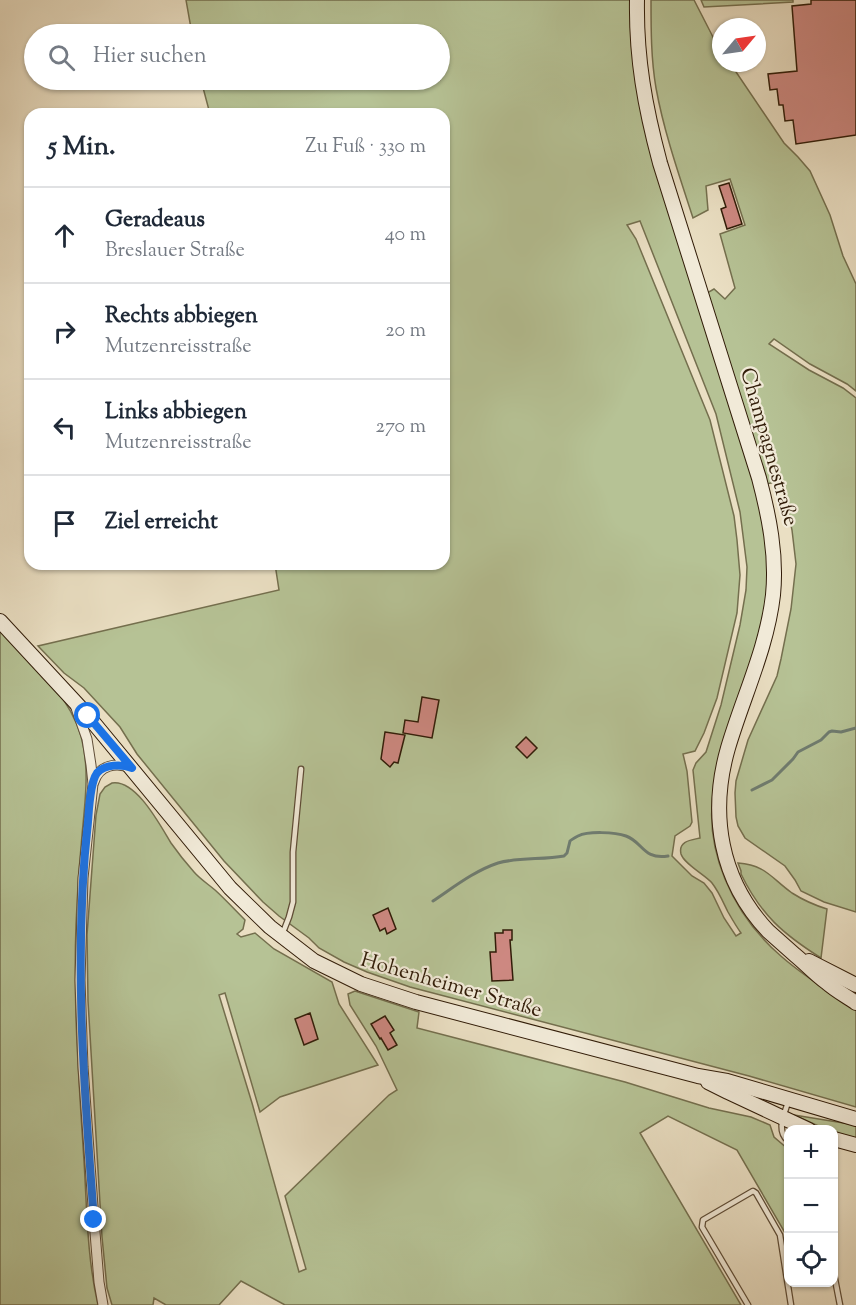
<!DOCTYPE html>
<html lang="de">
<meta charset="utf-8">
<style>
:root{--surface:#fff;--page:#f2f2f3;--text:#1f2937;--muted:#747a83;--line:#e0e1e3}
body{margin:0;font-family:"Sorts Mill Goudy",serif;background:var(--page);color:var(--text)}
.controls{position:absolute;right:18px;bottom:18px;display:grid;overflow:hidden;border-radius:12px;box-shadow:0 2px 4px #0004}
.controls button{width:54px;height:54px;display:grid;place-items:center;padding:0;border:0;border-bottom:2px solid var(--line);background:var(--surface);color:var(--text);font:30px sans-serif}
.compass{position:absolute;left:712px;top:18px;width:54px;height:54px;border-radius:50%;background:var(--surface);box-shadow:0 2px 4px #0004;rotate:61deg}
.stop{position:absolute;width:18px;height:18px;margin:-14px;border:4px solid #1a73e8;border-radius:50%;background:#fff}
.stop.end{background:#1a73e8;border-color:#fff;box-shadow:0 2px 6px #0008}
.list{margin:0;padding:0;list-style:none}
h2{display:flex;justify-content:space-between;align-items:center;height:78px;margin:0;padding:0 24px;font-size:26px}
h2 small{font-size:20px;font-weight:400;color:var(--muted)}
.list li{display:grid;grid-template-columns:39px 1fr auto;gap:18px;align-items:center;box-sizing:border-box;height:96px;padding:0 24px;border-top:2px solid var(--line)}
.list b{display:block;font-size:22px;white-space:nowrap}
.list p{margin:0;font-size:20px;white-space:nowrap;color:var(--muted)}
.list em{font-size:20px;font-style:normal;color:var(--muted)}
.icon{flex:none;width:33px;height:33px;fill:none;stroke:currentColor;stroke-width:2;stroke-linecap:round;stroke-linejoin:round}
.map{position:relative;flex:none;width:856px;height:1305px;overflow:hidden}
.search{position:absolute;background:var(--surface);box-shadow:0 2px 4px #0004;left:24px;top:24px;width:426px;height:66px;display:flex;align-items:center;gap:15px;box-sizing:border-box;padding:0 21px;border-radius:33px;color:var(--muted);font-size:22px}
.panel{position:absolute;background:var(--surface);box-shadow:0 2px 4px #0004;left:24px;top:108px;width:426px;height:462px;border-radius:18px}
.map>svg:first-child{display:block}
</style>
<div class="map">
<svg width="856" height="1305" viewBox="0 0 856 1305">
<rect width="100%" height="100%" fill="#eadfc3"/>
<filter id="stains"><feTurbulence type="fractalNoise" baseFrequency=".00333" numOctaves="4"/><feColorMatrix values="0 0 0 0 .2 0 0 0 0 .09 0 0 0 0 .02 0 0 0 .5 -.17"/></filter>
<radialGradient id="worn" r=".72"><stop offset=".6" stop-color="#630" stop-opacity="0"/><stop offset="1" stop-color="#630" stop-opacity=".3"/></radialGradient>
<g fill="#b6c295" stroke="#746f4e" stroke-width="1.5" fill-rule="evenodd">
<path d="M186 0H631L632 45 753 478C761 512 769 546 768 581 766 620 752 659 741 696 732 725 721 754 715 783 701 848 733 915 782 957 805 977 831 993 856 1010V1107L749 1076 410 987 367 972 344 962 319 948 309 938 279 916 263 902 224 861 137 754 120 727 84 688 64 673 38 646 279 590 275 564H444V114H210L201 80H440V34H192ZM640 221 716 414 740 512 747 567 746 590 740 625 721 705 706 752 696 763 693 770 700 838C691 840 678 841 681 854 684 864 705 875 712 883 719 892 723 902 728 912 732 919 736 926 741 933L736 936 724 918 712 893 704 883 692 876 672 856 675 836 690 826 692 822 687 771 683 754 695 751 704 733 717 698 737 613 740 575 737 540 734 516 710 420 636 239 627 225Z"/>
<path d="M651 0H694L714 39 721 50V63H730L784 143 798 157 810 171 830 215 843 256 856 284V391L847 384 810 364 774 339 769 344 809 370 843 388 856 398V912L824 902 801 891 795 880 785 866 745 838 738 826 736 817 735 793 736 781 748 740 777 676 781 659 791 609 796 564 792 530 782 481 766 484 707 293 714 289 725 299 735 288 720 234 745 225 730 179 706 186 708 210 693 218C679 175 664 132 656 88 651 59 651 29 651 0Z"/>
<path d="M701 0H793V2L704 7Z"/>
<path d="M0 628C29 659 69 694 81 736 90 769 85 801 82 835 79 865 77 895 76 925 73 1004 79 1082 84 1161 87 1209 87 1258 98 1305H0Z"/>
<path d="M112 783C136 779 160 825 171 843 178 853 186 863 194 872 200 879 208 884 215 890 225 899 235 910 245 920L243 929 237 934 241 937 255 933 274 949 332 982 339 1004 378 1065 280 1097 260 1112 225 993 219 995 252 1103 299 1272 306 1269 285 1196 389 1095 397 1090 376 1046 350 1005 348 994 355 991 419 1012 417 1028 625 1082 709 1108 751 1117 770 1125 774 1137 788 1149V1238L737 1150 668 1116 640 1133 741 1305H285L241 1281 219 1305H166L154 1298 153 1305H112L107 1288 102 1237 88 1001 87 935 96 815 100 794 105 787Z"/>
<path d="M738 863C766 865 771 878 792 893 803 900 814 905 827 909L821 958C783 934 761 915 741 874V871Z"/>
<path d="M794 1115 856 1125V1140L834 1133V1130L825 1129Z"/>
</g>
<g fill="none" stroke-linecap="round" stroke-linejoin="round">
<g stroke="#6f7c70" stroke-width="3">
<path d="M752 790 772 780 793 759 798 752 821 740 829 732 832 731 841 732 856 728"/>
<path d="M433 901C454 887 474 871 498 863 519 857 543 860 564 856L567 853 570 841C571 840 576 837 578 836 588 831 615 832 626 836 643 842 643 860 668 856"/>
</g>
</g>
<g fill="#ce8982" stroke="#311c08" stroke-width="1.5">
<path d="M811 0H856V135L796 144 793 120 785 121 783 105H779L777 89 770 90 768 74 797 71 792 6 811 4Z"/>
<path d="M729 183 742 224 727 229 721 209 726 207 719 186Z"/>
<path d="M422 697 439 700 432 738 403 733 405 720 418 722Z"/>
<path d="M385 732 405 735 398 763 394 762 390 767 381 759Z"/>
<path d="M526 737 537 748 527 758 516 747Z"/>
<path d="M388 908 396 929 387 934 385 928 380 931 373 915Z"/>
<path d="M503 930H512V940H510L513 980 492 981 490 952H496L495 933H503Z"/>
<path d="M310 1013 318 1039 304 1045 295 1019Z"/>
<path d="M385 1016 394 1030 390 1033 397 1045 388 1050 381 1038 380 1039 371 1024Z"/>
</g>
<g fill="none" stroke-linecap="round" stroke-linejoin="round">
<defs>
<g id="service">
<path d="M282 935 289 917 293 902V852L301 769"/>
<path d="M788 1102C784 1116 776 1130 788 1141"/>
<path d="M834 1274 840 1305"/>
<path d="M748 1305 702 1227 703 1220 753 1191 756 1193 780 1235 791 1305"/>
</g>
<g id="minor">
<path d="M76 708 87 739 91 765 93 784 83 878 80 980 83 1067 94 1220 99 1282 103 1305"/>
<path d="M94 782C99 765 116 762 131 768"/>
</g>
<g id="secondary">
<path d="M637 0C636 58 645 107 660 163L759 478C769 516 777 555 773 595 767 648 743 697 728 748 709 814 720 880 768 931 777 939 786 947 795 955 806 964 815 974 826 982 835 990 846 996 856 1003"/>
<path d="M0 621 88 716 230 888 270 927 314 961 361 984 416 1002 698 1076 727 1081 856 1119"/>
<path d="M809 961 856 985"/>
<path d="M708 1082 728 1092 809 1130"/>
<path d="M834 1139 856 1145"/>
</g>
</defs>
<use href="#service" stroke="#5f4d37" stroke-width="7"/>
<use href="#minor" stroke="#5f4d37" stroke-width="11"/>
<use href="#secondary" stroke="#311c08" stroke-width="16"/>
<use href="#service" stroke="#f1ead8" stroke-width="4.5"/>
<use href="#minor" stroke="#f1ead8" stroke-width="9"/>
<use href="#secondary" stroke="#f1ead8" stroke-width="14"/>
</g>
<g fill="none" stroke-linecap="round" stroke-linejoin="round">
<path stroke="#1a73e8" stroke-width="8" d="M88 716 132 768C122 764 105 764 97 773 90 783 89 809 88 822 73 955 84 1087 94 1220"/>
</g>
<g text-anchor="middle" dominant-baseline="central" stroke-width="4.5" stroke-linejoin="round" paint-order="stroke">
<g font-size="21" fill="#311c08" stroke="#f1ead8">
<text transform="translate(768 447) rotate(74)">Champagnestraße</text>
<text transform="translate(451 986) rotate(16)">Hohenheimer Straße</text>
</g>
</g>
<rect width="100%" height="100%" filter="url(#stains)"/>
<rect width="100%" height="100%" fill="url(#worn)"/>
</svg>
<div class="controls">
<button>+</button>
<button>−</button>
<button><svg class="icon" aria-label="locate" viewBox="0 0 24 24"><circle cx="12" cy="12" r="6"/><path d="M12 2v4M12 18v4M2 12h4M18 12h4"/></svg></button>
</div>
<svg class="compass" viewBox="-18 -18 36 36"><path d="M0-13l5 13h-10z" fill="#e53935"/><path d="M0 13l5-13h-10z" fill="#747a83"/></svg>
<div class="stop" style="left:88px;top:716px"></div>
<div class="stop end" style="left:94px;top:1220px"></div>
<div class="search"><svg class="icon" aria-label="search" viewBox="0 0 24 24"><circle cx="10" cy="10" r="6"/><path d="M15 15l6 6"/></svg>Hier suchen</div>
<section class="panel">
<h2>5 Min.<small>Zu Fuß · 330 m</small></h2>
<ul class="list">
<li><svg class="icon" aria-label="ahead" viewBox="0 0 24 24"><path d="M12 20V5M6 11l6-6 6 6"/></svg><div><b>Geradeaus</b><p>Breslauer Straße</p></div><em>40 m</em></li>
<li><svg class="icon" aria-label="right" viewBox="0 0 24 24"><path d="M7 20v-9h11M14 6l5 5-5 5"/></svg><div><b>Rechts abbiegen</b><p>Mutzenreisstraße</p></div><em>20 m</em></li>
<li><svg class="icon" aria-label="left" viewBox="0 0 24 24"><path d="M17 20v-9H6M10 6l-5 5 5 5"/></svg><div><b>Links abbiegen</b><p>Mutzenreisstraße</p></div><em>270 m</em></li>
<li><svg class="icon" aria-label="arrive" viewBox="0 0 24 24"><path d="M6 21V4h12l-3 4 3 4H6"/></svg><div><b>Ziel erreicht</b></div></li>
</ul>
</section>
</div>
